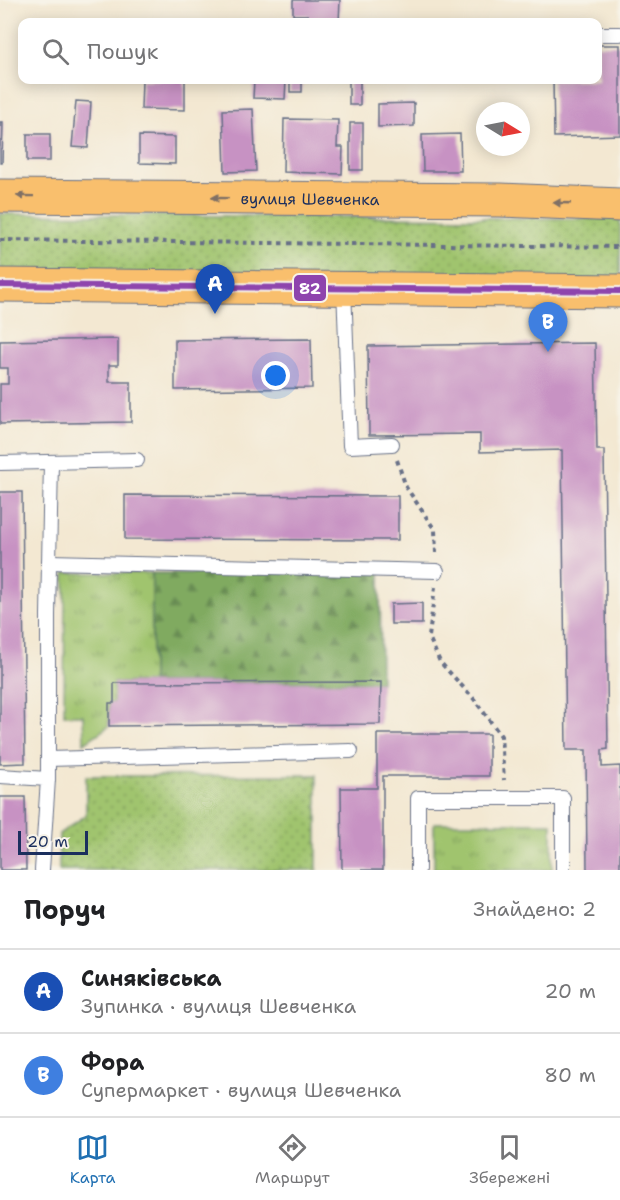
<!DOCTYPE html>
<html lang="uk">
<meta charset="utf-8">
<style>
:root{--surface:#fff;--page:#f2f2f2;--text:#202124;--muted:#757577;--line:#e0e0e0;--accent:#1f6fb2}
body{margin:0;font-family:"Shantell Sans",sans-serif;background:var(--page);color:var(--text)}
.compass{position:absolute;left:476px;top:102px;width:54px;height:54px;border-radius:50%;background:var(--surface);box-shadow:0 3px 15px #0003;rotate:100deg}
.scale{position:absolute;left:18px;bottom:15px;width:70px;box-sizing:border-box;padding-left:6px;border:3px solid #1b2f5e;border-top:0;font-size:16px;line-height:21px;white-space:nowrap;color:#1b2f5e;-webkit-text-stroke:4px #f7f3e8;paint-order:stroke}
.you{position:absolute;left:276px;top:376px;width:21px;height:21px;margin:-15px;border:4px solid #fff;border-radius:50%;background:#1a73e8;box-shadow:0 0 0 9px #1a73e833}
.badge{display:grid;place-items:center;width:39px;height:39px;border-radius:50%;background:var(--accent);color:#fff;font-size:20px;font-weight:700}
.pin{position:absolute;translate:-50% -50px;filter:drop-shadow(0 2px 3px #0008)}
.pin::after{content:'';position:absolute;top:32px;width:21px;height:18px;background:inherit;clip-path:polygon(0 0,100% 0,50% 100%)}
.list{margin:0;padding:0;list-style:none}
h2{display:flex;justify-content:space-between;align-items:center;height:78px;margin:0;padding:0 24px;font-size:26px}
h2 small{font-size:20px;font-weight:400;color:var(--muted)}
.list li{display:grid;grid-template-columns:39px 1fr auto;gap:18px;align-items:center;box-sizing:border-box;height:84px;padding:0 24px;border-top:2px solid var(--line)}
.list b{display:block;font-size:22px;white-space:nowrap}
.list p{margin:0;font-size:20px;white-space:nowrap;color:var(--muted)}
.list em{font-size:20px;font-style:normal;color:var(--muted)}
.icon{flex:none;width:33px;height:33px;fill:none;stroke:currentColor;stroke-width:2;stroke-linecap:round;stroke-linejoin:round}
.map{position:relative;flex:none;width:620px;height:870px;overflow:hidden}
.search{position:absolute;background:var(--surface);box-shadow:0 3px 15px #0003;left:18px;right:18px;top:18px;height:66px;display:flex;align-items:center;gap:15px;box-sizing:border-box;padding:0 21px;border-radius:12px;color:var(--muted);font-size:22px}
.sheet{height:246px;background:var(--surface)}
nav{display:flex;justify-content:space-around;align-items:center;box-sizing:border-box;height:84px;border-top:2px solid var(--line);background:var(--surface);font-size:16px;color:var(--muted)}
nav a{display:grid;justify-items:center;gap:3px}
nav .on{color:var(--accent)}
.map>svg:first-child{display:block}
</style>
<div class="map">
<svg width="620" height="870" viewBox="0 0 620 870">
<defs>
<pattern id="grass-tufts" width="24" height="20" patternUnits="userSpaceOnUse" patternTransform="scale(1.5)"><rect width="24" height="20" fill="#a0c46e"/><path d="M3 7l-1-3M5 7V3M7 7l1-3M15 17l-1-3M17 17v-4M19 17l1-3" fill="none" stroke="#82a05e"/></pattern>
<pattern id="forest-firs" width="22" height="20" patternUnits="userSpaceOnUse" patternTransform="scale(1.5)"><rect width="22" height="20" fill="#80aa61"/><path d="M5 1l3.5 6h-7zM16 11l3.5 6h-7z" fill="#688b53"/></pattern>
<pattern id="park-dots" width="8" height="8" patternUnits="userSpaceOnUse" patternTransform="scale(1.5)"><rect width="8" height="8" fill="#a0c46e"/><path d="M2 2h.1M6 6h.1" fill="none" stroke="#82a05e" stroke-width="1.8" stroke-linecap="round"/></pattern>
</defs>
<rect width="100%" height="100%" fill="#f7f3e8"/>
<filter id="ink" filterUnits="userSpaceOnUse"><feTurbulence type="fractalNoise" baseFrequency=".0167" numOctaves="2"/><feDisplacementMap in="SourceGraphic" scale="12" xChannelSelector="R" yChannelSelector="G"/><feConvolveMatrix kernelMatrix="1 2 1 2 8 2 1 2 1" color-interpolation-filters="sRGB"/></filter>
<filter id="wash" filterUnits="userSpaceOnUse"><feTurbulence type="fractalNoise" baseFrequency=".008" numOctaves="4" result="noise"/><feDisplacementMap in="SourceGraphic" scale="24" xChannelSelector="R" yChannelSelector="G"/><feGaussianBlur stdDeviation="1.35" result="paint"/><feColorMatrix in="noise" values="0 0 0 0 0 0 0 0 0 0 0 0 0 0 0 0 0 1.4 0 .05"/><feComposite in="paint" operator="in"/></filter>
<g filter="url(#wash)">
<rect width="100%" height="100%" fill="#f3e8d2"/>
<g fill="url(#grass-tufts)" stroke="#5e7a66" stroke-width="1.5">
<path d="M65 573H152V683H114V703H109V726L84 743 83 715H64Z"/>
<rect x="434" y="823" width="118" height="47"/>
</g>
<path fill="url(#forest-firs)" stroke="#4e6c60" stroke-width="1.5" d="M380 572 381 682 152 683V573Z"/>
<g fill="url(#park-dots)" stroke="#5e7a66" stroke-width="1.5">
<path d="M0 214 620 219V282L0 276Z"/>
<path d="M317 775V870H59V834L86 815V776Z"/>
</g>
<g id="blocks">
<g fill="#c792c3">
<path d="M293 0H340L339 22H308V15H293Z"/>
<path d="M598 45H620V135L554 137 553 80H598Z"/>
<path d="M142 80H185V110L141 109Z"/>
<path d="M254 80H286L285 99 253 98Z"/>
<rect x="290" y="80" width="12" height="12"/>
<path d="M349 80 360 81V105H349Z"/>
<path d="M76 101 91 102 88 148 72 147Z"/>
<path d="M414 103V126L378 127V104Z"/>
<path d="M253 109 256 171 225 172 223 110Z"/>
<path d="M284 119 338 120 337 147H343L342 174 283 172Z"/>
<path d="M0 122H3L2 163H0Z"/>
<rect x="350" y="123" width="13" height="47"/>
<rect x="27" y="134" width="23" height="27"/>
<path d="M460 134 461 171H423L422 135Z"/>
<path d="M139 136 175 137V164L139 163Z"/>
<path d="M118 339V365H109V382H131V422L0 424V384H8V368H0V341Z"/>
<path d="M311 339 312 388 175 390V340Z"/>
<path d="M595 343 597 450H604L608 749 602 750V767L620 766V870H587L586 750H566L562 450 480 452V434L369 435 368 346Z"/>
<path d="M0 492H22L25 763 0 764Z"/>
<path d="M125 495 398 496V540L125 539Z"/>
<path d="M422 603V624H391V604Z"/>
<path d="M381 682 380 724 109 726V703H114V683Z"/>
<path d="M377 734H489V776H383V870H342L341 788H377Z"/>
<path d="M0 797H25L26 870H0Z"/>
</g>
</g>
</g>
<g filter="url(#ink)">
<use href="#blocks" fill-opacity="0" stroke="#677087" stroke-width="1.5"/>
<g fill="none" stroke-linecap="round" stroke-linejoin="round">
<defs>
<g id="service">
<path d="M598 34H620"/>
<path d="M344 288 350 446 392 444"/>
<path d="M0 463 137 460"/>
<path d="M49 562 437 571"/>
<path d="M48 759 351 751"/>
<path d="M0 776 48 779 42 870"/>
<path d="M48 779V615L51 462"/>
<path d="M418 870V798H563V870"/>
</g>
<g id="primary">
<path id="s1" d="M0 196 501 200 620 205"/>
<path d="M0 285 620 291"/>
</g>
</defs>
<use href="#service" stroke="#677087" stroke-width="16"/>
<use href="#primary" stroke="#677087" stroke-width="35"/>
<g stroke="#677087" stroke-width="4" stroke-dasharray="4.5 4.5" stroke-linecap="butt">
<path d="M0 240 620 247"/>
<path d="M397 460 406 487 435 530 436 553"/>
<path d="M435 587 429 637 440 662 474 699 501 736 504 780"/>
</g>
<use href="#service" stroke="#fff" stroke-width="14"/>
<use href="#primary" stroke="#f9bf6d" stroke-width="33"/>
<defs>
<path id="bus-1" d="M0 285 620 291"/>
</defs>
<use href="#bus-1" stroke="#f7f3e8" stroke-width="10"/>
<use href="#bus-1" stroke="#8e44ad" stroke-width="6"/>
</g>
<defs><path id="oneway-solid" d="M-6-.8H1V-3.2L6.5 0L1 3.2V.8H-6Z" transform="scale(1.5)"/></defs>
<g fill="#7f7065">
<use href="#oneway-solid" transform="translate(25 196) rotate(-179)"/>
<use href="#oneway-solid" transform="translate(220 198) rotate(-179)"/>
<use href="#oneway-solid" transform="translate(562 203) rotate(-178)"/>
</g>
</g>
<g text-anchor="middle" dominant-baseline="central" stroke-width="4.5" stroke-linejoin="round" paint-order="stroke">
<g font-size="16" fill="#1b2f5e" stroke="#f7f3e8">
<text stroke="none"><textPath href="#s1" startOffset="310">вулиця Шевченка</textPath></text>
</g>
</g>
<rect stroke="#f7f3e8" stroke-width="2" x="293" y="274" width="34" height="28" rx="6" fill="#8e44ad"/>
<g font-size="16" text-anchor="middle" font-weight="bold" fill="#fff">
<text x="310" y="294">82</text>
</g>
</svg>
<svg class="compass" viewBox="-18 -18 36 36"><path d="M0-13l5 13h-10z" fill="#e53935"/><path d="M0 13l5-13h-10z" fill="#757577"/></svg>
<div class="scale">20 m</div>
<div class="you"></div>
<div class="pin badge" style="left:215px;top:314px;background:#1a4fb4">A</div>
<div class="pin badge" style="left:548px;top:352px;background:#3f7fe0">B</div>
<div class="search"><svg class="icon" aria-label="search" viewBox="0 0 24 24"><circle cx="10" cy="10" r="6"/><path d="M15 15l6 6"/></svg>Пошук</div>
</div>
<section class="sheet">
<h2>Поруч<small>Знайдено: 2</small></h2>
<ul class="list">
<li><span class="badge" style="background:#1a4fb4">A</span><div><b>Синяківська</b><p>Зупинка · вулиця Шевченка</p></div><em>20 m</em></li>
<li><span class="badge" style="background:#3f7fe0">B</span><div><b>Фора</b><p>Супермаркет · вулиця Шевченка</p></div><em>80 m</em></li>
</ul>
</section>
<nav>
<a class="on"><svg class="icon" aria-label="map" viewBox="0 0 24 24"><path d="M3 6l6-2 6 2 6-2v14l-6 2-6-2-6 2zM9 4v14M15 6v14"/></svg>Карта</a>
<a><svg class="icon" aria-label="directions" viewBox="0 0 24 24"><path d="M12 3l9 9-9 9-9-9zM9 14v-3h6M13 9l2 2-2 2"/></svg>Маршрут</a>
<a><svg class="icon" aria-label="saved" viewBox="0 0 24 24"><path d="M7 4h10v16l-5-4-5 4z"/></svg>Збережені</a>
</nav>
